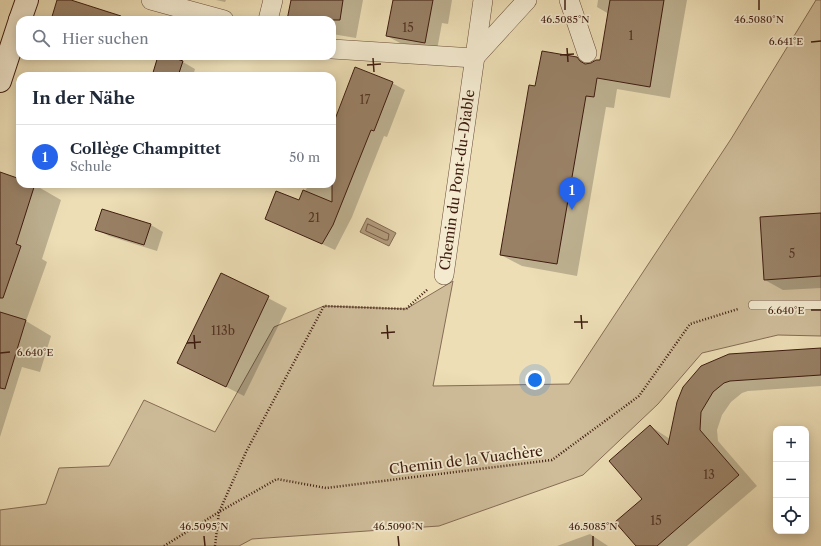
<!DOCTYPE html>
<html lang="de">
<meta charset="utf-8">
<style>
:root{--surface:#fff;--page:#f2f2f3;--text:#1f2937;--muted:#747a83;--line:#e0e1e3;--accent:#2563eb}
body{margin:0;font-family:"Libre Caslon Text",serif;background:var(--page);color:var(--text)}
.controls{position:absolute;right:12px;bottom:12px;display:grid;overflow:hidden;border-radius:8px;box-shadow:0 2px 10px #0003}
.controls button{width:36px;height:36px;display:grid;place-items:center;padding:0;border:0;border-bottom:1px solid var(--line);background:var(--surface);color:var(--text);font:20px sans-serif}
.you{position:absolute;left:535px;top:380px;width:14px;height:14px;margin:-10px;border:3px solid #fff;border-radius:50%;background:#1a73e8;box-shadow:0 0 0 6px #1a73e833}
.badge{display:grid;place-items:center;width:26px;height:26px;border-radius:50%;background:var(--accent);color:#fff;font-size:13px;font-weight:700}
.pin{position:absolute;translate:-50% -33px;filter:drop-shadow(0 1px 2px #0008)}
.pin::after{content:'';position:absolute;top:21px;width:14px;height:12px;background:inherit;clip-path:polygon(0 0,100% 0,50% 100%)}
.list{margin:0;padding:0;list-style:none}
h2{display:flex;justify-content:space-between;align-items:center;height:52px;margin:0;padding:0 16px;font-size:17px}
h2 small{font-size:13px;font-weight:400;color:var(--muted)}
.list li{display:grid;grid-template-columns:26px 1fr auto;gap:12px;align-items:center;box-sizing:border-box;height:64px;padding:0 16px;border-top:1px solid var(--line)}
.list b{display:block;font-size:15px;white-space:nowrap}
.list p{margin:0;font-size:13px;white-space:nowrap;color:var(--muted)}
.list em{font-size:13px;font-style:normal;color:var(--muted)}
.icon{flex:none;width:22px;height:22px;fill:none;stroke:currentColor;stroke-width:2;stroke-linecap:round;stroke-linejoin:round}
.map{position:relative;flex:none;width:821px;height:546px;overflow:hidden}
.search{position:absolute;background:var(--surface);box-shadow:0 2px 10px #0003;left:16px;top:16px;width:320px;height:44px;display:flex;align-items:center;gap:10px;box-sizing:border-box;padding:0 14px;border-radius:12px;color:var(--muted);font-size:15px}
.panel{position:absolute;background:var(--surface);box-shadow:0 2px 10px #0003;left:16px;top:72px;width:320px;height:116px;border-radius:12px}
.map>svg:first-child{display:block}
</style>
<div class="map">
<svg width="821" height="546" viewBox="0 0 821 546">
<rect width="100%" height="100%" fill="#eddeb6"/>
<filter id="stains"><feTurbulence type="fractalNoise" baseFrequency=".005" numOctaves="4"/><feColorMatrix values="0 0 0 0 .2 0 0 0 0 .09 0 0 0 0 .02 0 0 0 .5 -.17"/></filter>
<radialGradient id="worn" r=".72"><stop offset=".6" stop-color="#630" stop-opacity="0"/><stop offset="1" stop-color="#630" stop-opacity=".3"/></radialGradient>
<path fill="#cfbd9a" stroke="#866c54" d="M816 0H821V336L778 335 702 353 658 404 583 475 439 526 252 539 239 546H0V510L46 504 59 468 109 466 144 400 215 432 274 327 324 306 406 309 453 281 433 386 569 384 731 139Z"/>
<path fill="#b29c7d" stroke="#846951" d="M367 218 396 233 389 246 360 232Z"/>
<g fill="#0003">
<path d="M216 0H226L225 2Z"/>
<path d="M292 0H363L356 38 332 34V20H291Z"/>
<path d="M394 0H452L448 24 442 23 437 50 400 43 387 36Z"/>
<path d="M598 0H687L670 98 617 89 614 108 606 107 577 276 522 266 501 255 536 88 576 58 588 65 601 62 609 14 597 7Z"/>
<path d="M159 56 183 62 195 69 193 76H153Z"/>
<path d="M392 83 405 90 387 137 384 136 352 217 335 250 266 218 300 201 309 184H332V130Z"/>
<path d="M20 180V184L35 185 61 200 42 259 47 262 26 321 51 336 40 372 22 367 0 437V181Z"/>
<path d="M821 214V288L783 290 765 280Z"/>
<path d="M151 225 163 232 157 251 109 236 96 229Z"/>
<path d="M222 274 287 308 244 396 179 363Z"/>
<path d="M821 349V386L748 391 742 393 731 402 722 415 717 430 718 441 757 486 687 546H637L644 499 650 426 670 439 684 387Z"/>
<path d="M590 534 608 546H557Z"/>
</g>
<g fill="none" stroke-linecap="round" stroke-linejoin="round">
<path stroke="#785c46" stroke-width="1" d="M368 224 389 234 388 240H385L366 231Z"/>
</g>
<g fill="#998166" stroke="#3e1c0f">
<path d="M57 0H71L121 16 120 20H51Z"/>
<path d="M291 0H343L340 20H287Z"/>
<path d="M393 0H433L425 43 386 36Z"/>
<path d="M610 0H664L650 87 597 78 594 97 586 96 557 264 500 255 529 85 535 86 542 51 577 57 580 61 585 64 591 63 596 60H600Z"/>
<path d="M158 56H168L183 61 178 76H152Z"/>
<path d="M355 67 393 82 374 131 371 130 333 225 322 244 265 219 276 191 299 200 303 190 332 202V127Z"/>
<path d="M0 172 20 179V184H35L16 244 21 246 3 298H0Z"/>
<path d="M102 209 151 224 144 245 95 230Z"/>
<path d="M821 213V276L764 280 760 217Z"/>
<path d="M221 273 269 296 226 387 177 363Z"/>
<path d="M0 312 26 320 5 389 0 388Z"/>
<path d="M821 348V375L730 381 724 383 713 392 701 412 700 430 739 475 657 546H636L615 522 642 499 609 461 650 425 668 445 677 402 683 387 701 366 729 354Z"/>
</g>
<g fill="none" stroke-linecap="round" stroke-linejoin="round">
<defs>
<path id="lane" d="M753 305H821"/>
<g id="street">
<path d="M151 0 224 20"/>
<path d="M569 0 587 53"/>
<path d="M268 20 273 0"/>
<path d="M332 49 474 58"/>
<path d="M474 58 527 0"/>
<path d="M444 275 483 0"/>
</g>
<g id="secondary">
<path d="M20 20 27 0"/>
<path d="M0 81 20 20"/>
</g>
</defs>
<use href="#lane" stroke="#6a4c39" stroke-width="10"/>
<use href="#street" stroke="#6a4c39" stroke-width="20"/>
<use href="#secondary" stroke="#3e1c0f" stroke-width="24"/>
<g stroke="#3e1c0f" stroke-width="2.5" stroke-dasharray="1 2" stroke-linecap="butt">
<path d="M164 546 219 512 277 479 326 488 552 460 639 396 690 324 738 309"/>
<path d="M215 546 219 512 246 452 324 306 406 309 428 289"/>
</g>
<use href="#lane" stroke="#f3ead0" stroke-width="9"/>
<use href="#street" stroke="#f3ead0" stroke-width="19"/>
<use href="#secondary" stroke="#f3ead0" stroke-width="22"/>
</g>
<path fill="none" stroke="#3e1c0f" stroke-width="1.5" d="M565 0V10M759 0V10M811 42 821 41M567 48 568 62M560 55 574 54M373 58 374 72M367 65 381 64M811 310H821M581 315 582 329M574 322H588M387 325 388 339M381 333 395 332M194 335 195 349M187 343 201 342M0 353 10 352M204 536 205 546M398 536 399 546M593 536V546"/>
<g text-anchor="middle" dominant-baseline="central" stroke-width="3.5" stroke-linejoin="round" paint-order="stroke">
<g font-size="12" fill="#553525">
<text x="408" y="27">15</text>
<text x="631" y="35">1</text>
<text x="365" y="99">17</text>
<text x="314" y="217">21</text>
<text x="792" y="253">5</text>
<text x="223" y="330">113b</text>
<text x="709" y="474">13</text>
<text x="656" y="520">15</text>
</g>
<g font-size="14" fill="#3e1c0f" stroke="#f3ead0">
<text transform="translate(457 180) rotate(-82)">Chemin du Pont-du-Diable</text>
<text transform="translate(466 460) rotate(-7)">Chemin de la Vuachère</text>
</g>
</g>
<g font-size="10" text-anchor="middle" fill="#3e1c0f" stroke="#f3ead0" stroke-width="3.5" stroke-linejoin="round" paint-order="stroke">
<text x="565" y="23">46.5085°N</text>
<text x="759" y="23">46.5080°N</text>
<text x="786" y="45">6.641°E</text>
<text x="786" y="314">6.640°E</text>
<text x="35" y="356">6.640°E</text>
<text x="204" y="530">46.5095°N</text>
<text x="398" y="530">46.5090°N</text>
<text x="593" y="530">46.5085°N</text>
</g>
<rect width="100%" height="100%" filter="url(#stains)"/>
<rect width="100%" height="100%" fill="url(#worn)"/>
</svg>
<div class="controls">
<button>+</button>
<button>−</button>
<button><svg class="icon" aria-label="locate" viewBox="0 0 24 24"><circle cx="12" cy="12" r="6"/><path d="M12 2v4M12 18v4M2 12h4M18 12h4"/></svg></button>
</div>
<div class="you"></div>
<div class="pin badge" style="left:572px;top:210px">1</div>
<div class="search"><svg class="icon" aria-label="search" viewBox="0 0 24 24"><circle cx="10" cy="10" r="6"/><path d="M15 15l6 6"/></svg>Hier suchen</div>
<section class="panel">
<h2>In der Nähe<small></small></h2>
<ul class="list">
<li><span class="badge">1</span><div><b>Collège Champittet</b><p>Schule</p></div><em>50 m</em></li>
</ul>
</section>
</div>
